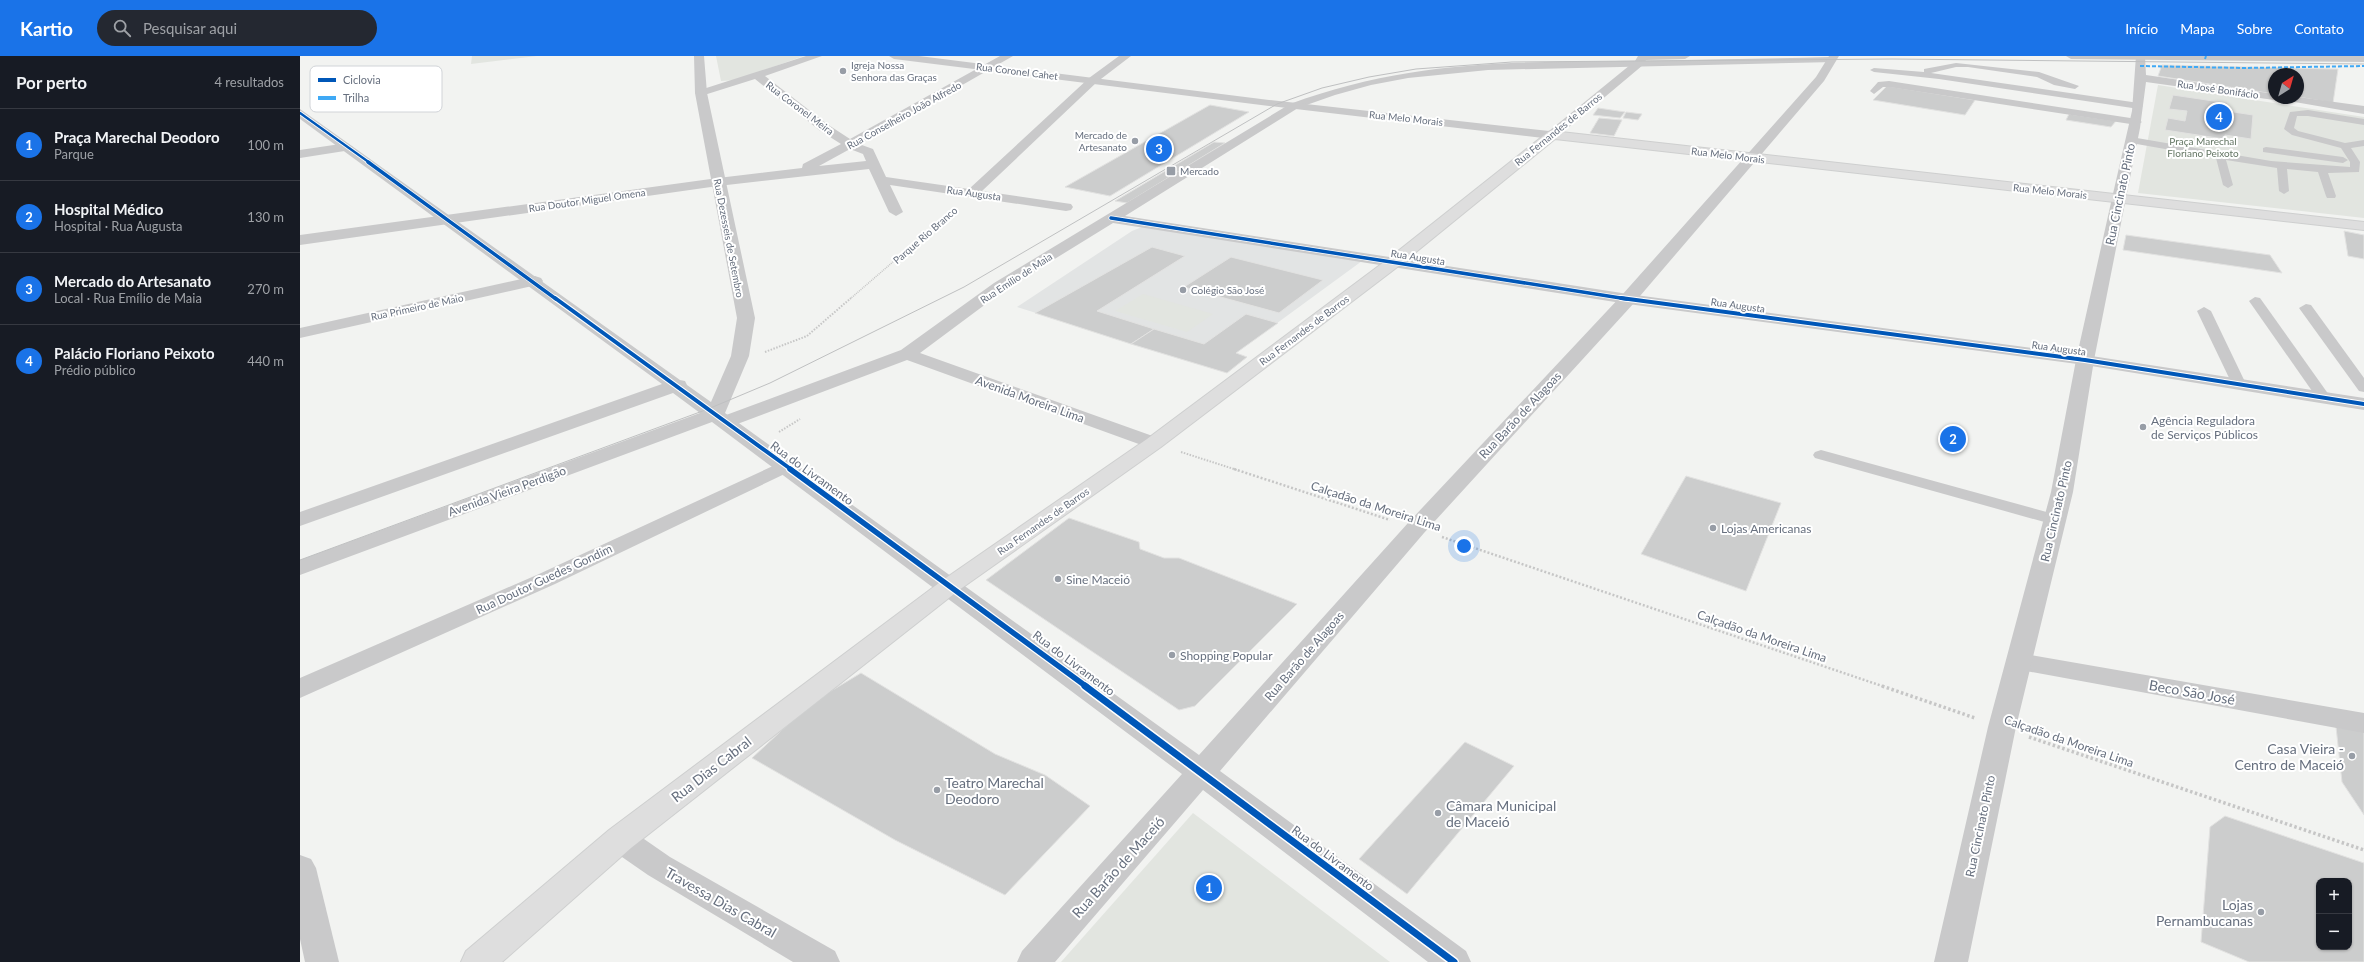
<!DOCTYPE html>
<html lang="pt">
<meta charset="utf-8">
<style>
:root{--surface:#171b24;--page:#242831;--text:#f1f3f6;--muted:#9ea1a6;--line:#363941;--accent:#1a73e8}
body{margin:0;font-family:Lato,sans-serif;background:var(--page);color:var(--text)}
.controls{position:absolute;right:12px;bottom:12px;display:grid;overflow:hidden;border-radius:8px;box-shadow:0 1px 3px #0004}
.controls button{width:36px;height:36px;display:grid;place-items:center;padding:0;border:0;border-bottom:1px solid var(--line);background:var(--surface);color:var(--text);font:20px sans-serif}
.compass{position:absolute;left:1968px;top:12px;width:36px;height:36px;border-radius:50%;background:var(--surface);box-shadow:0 1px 3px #0004;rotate:37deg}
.you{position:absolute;left:1164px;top:490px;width:14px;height:14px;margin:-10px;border:3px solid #fff;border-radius:50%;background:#1a73e8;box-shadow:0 0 0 6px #1a73e833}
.badge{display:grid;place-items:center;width:26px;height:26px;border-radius:50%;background:var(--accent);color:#fff;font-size:13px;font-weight:700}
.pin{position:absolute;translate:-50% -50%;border:2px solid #fff;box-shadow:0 1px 4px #0006}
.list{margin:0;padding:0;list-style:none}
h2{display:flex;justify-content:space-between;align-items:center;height:52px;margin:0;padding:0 16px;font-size:17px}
h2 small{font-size:13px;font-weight:400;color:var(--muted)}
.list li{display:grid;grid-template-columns:26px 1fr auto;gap:12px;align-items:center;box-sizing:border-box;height:72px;padding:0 16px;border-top:1px solid var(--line)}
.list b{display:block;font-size:15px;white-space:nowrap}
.list p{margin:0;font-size:13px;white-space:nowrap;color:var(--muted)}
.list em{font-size:13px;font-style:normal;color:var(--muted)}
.icon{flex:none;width:22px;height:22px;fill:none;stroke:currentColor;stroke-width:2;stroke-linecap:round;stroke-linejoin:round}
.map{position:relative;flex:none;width:2064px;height:906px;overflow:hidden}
header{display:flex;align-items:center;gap:24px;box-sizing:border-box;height:56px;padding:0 20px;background:var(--accent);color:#fff}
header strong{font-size:19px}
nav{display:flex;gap:22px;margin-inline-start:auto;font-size:14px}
.search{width:280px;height:36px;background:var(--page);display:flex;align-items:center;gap:10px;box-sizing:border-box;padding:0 14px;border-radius:22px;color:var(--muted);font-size:15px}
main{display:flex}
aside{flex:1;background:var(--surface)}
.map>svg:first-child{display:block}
</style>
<header>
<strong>Kartio</strong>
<div class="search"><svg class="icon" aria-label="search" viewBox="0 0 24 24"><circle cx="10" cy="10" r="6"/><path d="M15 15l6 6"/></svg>Pesquisar aqui</div>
<nav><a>Início</a><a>Mapa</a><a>Sobre</a><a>Contato</a></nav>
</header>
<main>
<aside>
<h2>Por perto<small>4 resultados</small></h2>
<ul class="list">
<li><span class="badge">1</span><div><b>Praça Marechal Deodoro</b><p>Parque</p></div><em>100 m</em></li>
<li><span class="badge">2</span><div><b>Hospital Médico</b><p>Hospital · Rua Augusta</p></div><em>130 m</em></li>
<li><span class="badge">3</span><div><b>Mercado do Artesanato</b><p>Local · Rua Emílio de Maia</p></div><em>270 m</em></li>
<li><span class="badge">4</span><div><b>Palácio Floriano Peixoto</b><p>Prédio público</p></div><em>440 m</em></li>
</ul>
</aside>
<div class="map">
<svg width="2064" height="906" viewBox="0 0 2064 906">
<rect width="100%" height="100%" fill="#f2f3f1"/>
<path fill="#e2e4e4" d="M842 171 1062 205 936 297 947 301 927 317 717 251 832 175Z"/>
<g fill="#e2e5e0">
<path d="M172 0H237L171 8Z"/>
<path d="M416 0H504L436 24 421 25Z"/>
<path d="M1858 29 2064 61V162L1838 137Z"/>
<path d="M843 238 913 258 887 276 815 255Z"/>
<path d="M893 757 1090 906H761Z"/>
</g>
<g fill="#cccdcd" stroke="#e2e2e1" fill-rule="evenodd">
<path d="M1862 9 2033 13H2038L2033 47 1998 41V18H1974V38L1858 20Z"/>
<path d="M1587 30 1675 44 1665 59 1573 44Z"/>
<path d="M1873 39 1927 47V55L1953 59 1951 83 1925 79 1924 83 1865 74 1868 62 1885 65 1887 55 1869 53Z"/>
<path d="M910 49 949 56 810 140 765 131Z"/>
<path d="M1298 52 1325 56 1320 62 1293 59Z"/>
<path d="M1326 56 1342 58 1338 64 1323 62Z"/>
<path d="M1769 58 1816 65 1811 71 1766 64Z"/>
<path d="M1299 62 1322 64 1314 80 1290 77Z"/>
<path d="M914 86 925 87 827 147 815 145Z"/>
<path d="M2044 175 2064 179V203L2048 200Z"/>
<path d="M1826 179 1970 199 1982 217 1823 194Z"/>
<path d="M852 191 885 200 797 255 854 273 831 288 735 257Z"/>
<path d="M931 201 1023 224 979 257 884 231Z"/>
<path d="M946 258 978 267 936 297 947 301 927 317 831 288 854 273 904 288Z"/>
<path d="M1386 420 1481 447 1446 535 1341 498Z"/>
<path d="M769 462 839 486 840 493 864 502H879L997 548 895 650 879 654 686 524Z"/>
<path d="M561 617 695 698 745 719 790 750 705 839 595 784 452 702 511 647Z"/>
<path d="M2036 671 2064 675V759L2042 726Z"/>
<path d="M1165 686 1214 710 1107 838 1059 803Z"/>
<path d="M1925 760 2064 807V906H1949L1901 886 1910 771ZM2019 825H2049V891H2019Z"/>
</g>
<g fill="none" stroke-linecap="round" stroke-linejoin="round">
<defs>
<path id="secondary" d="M1252 75 2064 166V174L1255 83 1100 209 861 391 659 534 331 792 202 906H161L166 895 309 774 643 524 847 383 1088 203 1248 76Z"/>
</defs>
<use href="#secondary" stroke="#cecfcf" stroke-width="2"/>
<path stroke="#c6c6c6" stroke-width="1.5" stroke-dasharray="1 1" stroke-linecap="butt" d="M550 243 653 154"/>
<g stroke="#c6c6c6" stroke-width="2" stroke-dasharray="1.5 1.5" stroke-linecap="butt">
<path d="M465 296 507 280 551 242"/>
<path d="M479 376 500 363"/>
<path d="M881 396 937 414"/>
</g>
<g stroke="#c6c6c6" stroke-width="2.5" stroke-dasharray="2 2" stroke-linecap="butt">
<path d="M934 413 1090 464"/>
<path d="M1142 481 1585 631"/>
</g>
<g stroke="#c6c6c6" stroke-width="3.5" stroke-dasharray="2.5 2.5" stroke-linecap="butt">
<path d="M1582 630 1675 662"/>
<path d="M1729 681 2064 794"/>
</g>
<g fill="#c9c9ca" fill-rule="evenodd">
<path d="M1656 7 1739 16 1779 30 1775 33 1754 29 1737 21 1668 11H1656L1631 17 1839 47 1843 50 1839 53 1639 23 1574 16 1570 14 1574 12 1624 16V13Z"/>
<path d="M1589 25 1837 63 1842 66 1837 69 1589 31H1583L1574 38 1570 35 1578 26Z"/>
<path d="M2008 54 2064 63V69L2008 60H1997L1994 72 1998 75 2045 87 2064 84V90L2051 92 2060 106 2059 116 2028 117 2036 140 2035 142H2027L2026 140 2018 116 1987 113 1989 135 1984 138 1979 135 1977 112 1926 104 1933 129 1928 132 1923 129 1916 102 1831 87 1826 84 1831 81 1971 105 2050 111V106L2041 92 1992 79 1984 73 1990 56Z"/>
<path d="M1966 91 2043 101 2048 104 2043 107 1963 96V92Z"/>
<path d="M1955 241 1960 242 2029 339 2031 342 2029 345H2019L1949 245Z"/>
<path d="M2006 248 2011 249 2064 322V336L2059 335 1999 252Z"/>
<path d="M1904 251 1911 255 1946 328 1944 331H1934L1932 328 1897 255Z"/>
<path d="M1521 394 1761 460 1764 464 1761 468 1755 469 1515 402 1513 399 1515 396Z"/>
</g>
<g fill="#c9c9ca" fill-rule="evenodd">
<path d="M506 0H522L465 20 527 68 550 83 700 0H713L559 88 573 93 586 121 669 133 789 22 819 0H831L797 26 682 135 771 148 773 151 771 154 766 155 590 129 603 156 596 160 589 156 569 113 418 130 0 189V179L418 122 502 112 503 108 541 88 519 74 455 23 401 40 395 37 397 35ZM550 93 563 98 566 105 519 110Z"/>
<path d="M1836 0 1845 1 1846 19 1974 38V42L1998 41 2064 50V58L1978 43 1974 44 1846 26 1840 72 1826 142 1819 146 1814 145 1812 142 1832 55Z"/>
<path d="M1531 1 1535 2V6L1188 14 1108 22 1071 29 1035 39 998 52 825 160 1328 238 1785 299 2064 342V354L1785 309 1328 248 813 167 706 233 620 297 861 383 864 387 861 391 854 393 847 391 607 304 432 370 425 372 418 370 415 366 418 362 601 294 694 227 990 48C1101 7 1197 6 1314 5 1386 4 1459 3 1531 1Z"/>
<path d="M47 87 53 91 51 94 0 102V94Z"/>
<path d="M235 220 241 222 243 225 241 228 0 282V272Z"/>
<path d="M486 404 493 406 496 410 493 414 255 528 0 642V622L239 518Z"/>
<path d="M1719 597 2064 657V677L1710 612 1706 606 1710 600Z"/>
<path d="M320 771 331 774 370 801 535 895 540 906H493L348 819 309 792 305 783 309 774Z"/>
<path d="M0 799 11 803 16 812 39 906H5L0 883Z"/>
</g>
<g fill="#c9c9ca" fill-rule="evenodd">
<path d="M394 0H404L407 37 455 262 449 300 425 357 899 699 1108 467 1322 239 1516 21 1529 0H1539L1524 25 1334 247 1124 477 920 715 1166 895 1171 906H1128L903 734 755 906H717L722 895 882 718 412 366 0 519V504L400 357 373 337 0 470V456L362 328 0 63V53L380 324 385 325 387 329 411 346 431 300 437 262 395 37Z"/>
<path d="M589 0H619L969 44 1249 75 1335 5 1338 0H1390L1385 3 1346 4 1343 9 1256 82 1252 83 969 50 594 3Z"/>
<path d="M1766 0H2064V6L1771 3Z"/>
<path d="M1819 138 1826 142 1794 304 1773 436 1716 671 1668 906H1634L1688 671 1751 436 1776 304 1812 142Z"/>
</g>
<use href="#secondary" fill="#dedede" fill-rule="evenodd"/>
<path stroke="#bfc0c1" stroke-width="1" d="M0 504 408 353 470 327 664 231 977 48 1022 32 1069 21 1116 13 1212 6 1592 3 2064 8"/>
<g stroke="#3fa9f5" stroke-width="2" stroke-dasharray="4 2" stroke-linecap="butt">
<path d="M1905 3 1906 0"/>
<path d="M1840 10 1944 12 2064 10"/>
</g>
<defs>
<path id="cycleway-far4" d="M0 57 70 107"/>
<g id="cycleway-far3">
<path d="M68 106 256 243"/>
<path d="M811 162 1327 243"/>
</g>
<g id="cycleway-far2">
<path d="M255 242 492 414"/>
<path d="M1321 242 1785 304 2064 348"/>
</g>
<path id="cycleway-far1" d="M490 413 787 631"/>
<path id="cycleway" d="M785 630 1154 906"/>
</defs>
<use href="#cycleway-far4" stroke="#fff" stroke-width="4"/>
<use href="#cycleway-far3" stroke="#fff" stroke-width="5"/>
<use href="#cycleway-far2" stroke="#fff" stroke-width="6"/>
<use href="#cycleway-far1" stroke="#fff" stroke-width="8"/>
<use href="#cycleway" stroke="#fff" stroke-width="10"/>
<use href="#cycleway-far4" stroke="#0057b8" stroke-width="2.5"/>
<use href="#cycleway-far3" stroke="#0057b8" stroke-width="3.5"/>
<use href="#cycleway-far2" stroke="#0057b8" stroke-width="4"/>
<use href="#cycleway-far1" stroke="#0057b8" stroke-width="5.5"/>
<use href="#cycleway" stroke="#0057b8" stroke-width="7"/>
</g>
<g fill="#979da6" stroke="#fff" stroke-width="1.5">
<circle cx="543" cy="15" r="4"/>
<circle cx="835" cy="85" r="4"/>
<rect x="866" y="110" width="10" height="10" rx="2"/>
<circle cx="883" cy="234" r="4"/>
<circle cx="1843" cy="371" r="4"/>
<circle cx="1413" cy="472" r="4"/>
<circle cx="758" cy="523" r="4"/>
<circle cx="872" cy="599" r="4"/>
<circle cx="2052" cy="700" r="4"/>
<circle cx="637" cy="734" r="4"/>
<circle cx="1138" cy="757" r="4"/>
<circle cx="1961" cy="856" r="4"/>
</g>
<g text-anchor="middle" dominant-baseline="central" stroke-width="4" stroke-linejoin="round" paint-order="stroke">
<g font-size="10" fill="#666f7e" stroke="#fff" text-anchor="start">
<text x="551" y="9">Igreja Nossa<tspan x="551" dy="12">Senhora das Graças</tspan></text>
<text x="827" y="79" text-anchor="end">Mercado de<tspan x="827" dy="12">Artesanato</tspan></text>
<text x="880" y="115">Mercado</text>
<text x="891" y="234">Colégio São José</text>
</g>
<g font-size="10" fill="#666f7e" stroke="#fff">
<text transform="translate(717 15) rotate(7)">Rua Coronel Cahet</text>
<text transform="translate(1918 33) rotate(8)">Rua José Bonifácio</text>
<text transform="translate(500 52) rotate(37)">Rua Coronel Meira</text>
<text transform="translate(604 59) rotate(-29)">Rua Conselheiro João Alfredo</text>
<text transform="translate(1106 62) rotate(6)">Rua Melo Morais</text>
<text transform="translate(1258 73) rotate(-39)">Rua Fernandes de Barros</text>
<text transform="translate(1428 99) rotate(7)">Rua Melo Morais</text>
<text transform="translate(1750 135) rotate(6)">Rua Melo Morais</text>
<text transform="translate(674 137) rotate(8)">Rua Augusta</text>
<text transform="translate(287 144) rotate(-8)">Rua Doutor Miguel Omena</text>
<text transform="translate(625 179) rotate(-41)">Parque Rio Branco</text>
<text transform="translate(429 182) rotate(79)">Rua Dezesseis de Setembro</text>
<text transform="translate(1118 201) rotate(9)">Rua Augusta</text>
<text transform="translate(716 222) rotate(-33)">Rua Emílio de Maia</text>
<text transform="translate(1438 249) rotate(8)">Rua Augusta</text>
<text transform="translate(117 251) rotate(-12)">Rua Primeiro de Maio</text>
<text transform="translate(1004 274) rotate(-37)">Rua Fernandes de Barros</text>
<text transform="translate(1759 292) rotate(8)">Rua Augusta</text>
<text transform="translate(743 465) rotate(-35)">Rua Fernandes de Barros</text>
</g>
<g font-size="10" fill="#647664" stroke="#fff">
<text x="1903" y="85">Praça Marechal<tspan x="1903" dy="12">Floriano Peixoto</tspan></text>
</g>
<g font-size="12" fill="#666f7e" stroke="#fff">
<text transform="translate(1820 138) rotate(-78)">Rua Cincinato Pinto</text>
<text transform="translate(730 343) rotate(20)">Avenida Moreira Lima</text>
<text transform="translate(1220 359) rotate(-47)">Rua Barão de Alagoas</text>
<text transform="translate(512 417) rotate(36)">Rua do Livramento</text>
<text transform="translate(207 435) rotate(-20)">Avenida Vieira Perdigão</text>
<text transform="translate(1076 450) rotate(18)">Calçadão da Moreira Lima</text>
<text transform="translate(1756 455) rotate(-77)">Rua Cincinato Pinto</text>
<text transform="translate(244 523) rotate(-25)">Rua Doutor Guedes Gondim</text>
<text transform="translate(1462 580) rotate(19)">Calçadão da Moreira Lima</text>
<text transform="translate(1004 600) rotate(-49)">Rua Barão de Alagoas</text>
<text transform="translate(774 607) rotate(37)">Rua do Livramento</text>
<text transform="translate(1769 685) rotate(19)">Calçadão da Moreira Lima</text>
<text transform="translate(1680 770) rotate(-78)">Rua Cincinato Pinto</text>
<text transform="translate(1033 802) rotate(37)">Rua do Livramento</text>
</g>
<g font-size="12" fill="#666f7e" stroke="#fff" text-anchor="start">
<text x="1851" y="364">Agência Reguladora<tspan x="1851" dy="14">de Serviços Públicos</tspan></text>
<text x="1421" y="472">Lojas Americanas</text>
<text x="766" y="523">Sine Maceió</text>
<text x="880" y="599">Shopping Popular</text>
</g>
<g font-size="14" fill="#666f7e" stroke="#fff">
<text transform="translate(1892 636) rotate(10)">Beco São José</text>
<text transform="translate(411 713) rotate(-38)">Rua Dias Cabral</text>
<text transform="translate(818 811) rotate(-48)">Rua Barão de Maceió</text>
<text transform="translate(421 846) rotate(30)">Travessa Dias Cabral</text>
</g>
<g font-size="14" fill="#666f7e" stroke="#fff" text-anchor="end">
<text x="2044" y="692">Casa Vieira -<tspan x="2044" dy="16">Centro de Maceió</tspan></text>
<text x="645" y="726" text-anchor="start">Teatro Marechal<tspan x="645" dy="16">Deodoro</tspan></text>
<text x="1146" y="749" text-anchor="start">Câmara Municipal<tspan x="1146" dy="16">de Maceió</tspan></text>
<text x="1953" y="848">Lojas<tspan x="1953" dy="16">Pernambucanas</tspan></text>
</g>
</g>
<rect x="10" y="10" width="132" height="46" rx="6" fill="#fff" stroke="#d1d4d8" stroke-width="1"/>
<rect x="18" y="22" width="18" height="4" fill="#0057b8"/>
<rect x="18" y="40" width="18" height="4" fill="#3fa9f5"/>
<g font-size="11" fill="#666f7e">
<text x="43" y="28">Ciclovia</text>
<text x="43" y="46">Trilha</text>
</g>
</svg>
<div class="controls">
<button>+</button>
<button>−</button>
</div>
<svg class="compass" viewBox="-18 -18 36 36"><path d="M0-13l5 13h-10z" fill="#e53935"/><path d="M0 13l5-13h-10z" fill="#9ea1a6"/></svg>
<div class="you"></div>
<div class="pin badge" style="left:909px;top:832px">1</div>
<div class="pin badge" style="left:1653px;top:383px">2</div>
<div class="pin badge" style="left:859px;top:93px">3</div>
<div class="pin badge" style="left:1919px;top:61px">4</div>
</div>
</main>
